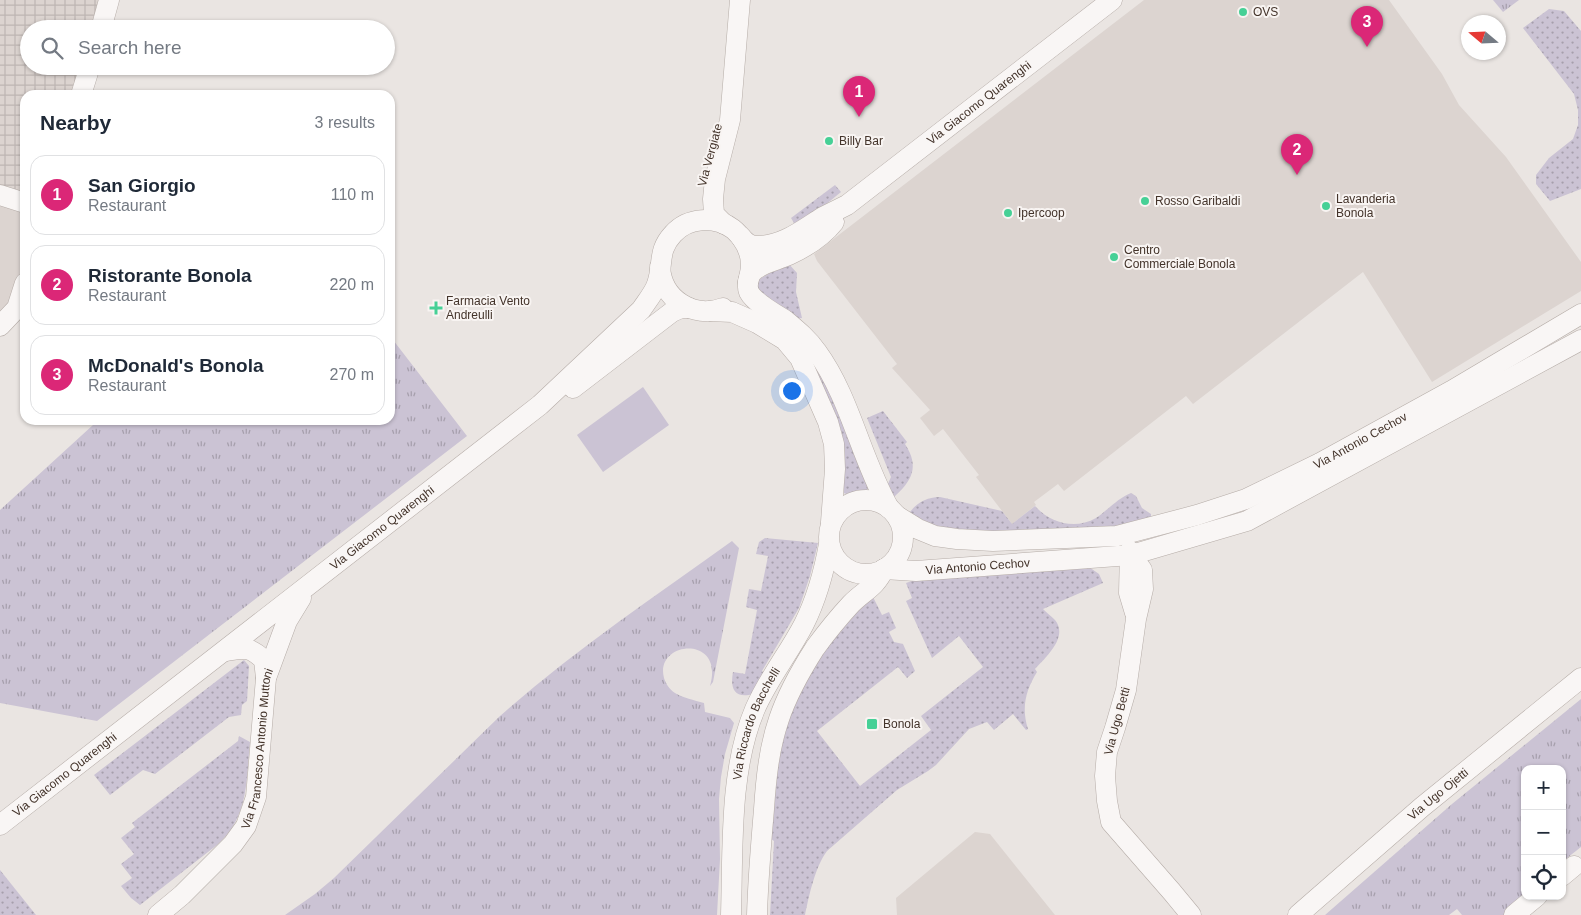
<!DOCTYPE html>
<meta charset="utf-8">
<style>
:root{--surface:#fff;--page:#f6f6f7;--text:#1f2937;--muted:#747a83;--line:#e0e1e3;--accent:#db2777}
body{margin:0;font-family:Arial,sans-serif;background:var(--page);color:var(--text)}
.controls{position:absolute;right:15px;bottom:15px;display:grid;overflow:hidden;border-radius:10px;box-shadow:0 1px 4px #0004}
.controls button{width:45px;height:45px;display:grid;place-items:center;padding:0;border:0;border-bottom:1px solid var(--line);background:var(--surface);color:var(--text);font:25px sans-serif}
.compass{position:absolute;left:1461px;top:15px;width:45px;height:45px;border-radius:50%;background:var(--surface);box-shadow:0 1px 4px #0004;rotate:289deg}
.you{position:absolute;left:791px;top:390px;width:18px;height:18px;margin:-12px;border:4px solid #fff;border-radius:50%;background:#1a73e8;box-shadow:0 0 0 8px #1a73e833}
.badge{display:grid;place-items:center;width:32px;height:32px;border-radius:50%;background:var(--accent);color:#fff;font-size:16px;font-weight:700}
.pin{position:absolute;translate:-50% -41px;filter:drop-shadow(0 1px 2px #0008)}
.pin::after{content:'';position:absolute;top:26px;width:18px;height:15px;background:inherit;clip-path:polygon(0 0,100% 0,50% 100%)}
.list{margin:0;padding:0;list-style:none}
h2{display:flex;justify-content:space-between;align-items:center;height:65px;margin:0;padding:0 20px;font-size:21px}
h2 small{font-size:16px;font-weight:400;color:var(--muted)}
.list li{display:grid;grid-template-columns:32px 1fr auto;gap:15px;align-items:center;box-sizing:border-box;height:80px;margin:0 10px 10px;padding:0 10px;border:1px solid var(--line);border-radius:15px}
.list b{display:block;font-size:19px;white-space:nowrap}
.list p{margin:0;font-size:16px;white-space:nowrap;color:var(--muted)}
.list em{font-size:16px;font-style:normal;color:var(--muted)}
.icon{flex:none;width:28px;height:28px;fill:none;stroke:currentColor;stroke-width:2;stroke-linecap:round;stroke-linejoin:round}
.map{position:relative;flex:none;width:1581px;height:915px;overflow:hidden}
.search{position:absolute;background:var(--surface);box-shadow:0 1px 4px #0004;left:20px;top:20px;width:375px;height:55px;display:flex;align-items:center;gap:12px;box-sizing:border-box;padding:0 18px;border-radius:28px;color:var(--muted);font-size:19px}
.panel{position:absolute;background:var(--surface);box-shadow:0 1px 4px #0004;left:20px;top:90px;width:375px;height:335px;border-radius:15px}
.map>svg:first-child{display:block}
</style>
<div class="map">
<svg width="1581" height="915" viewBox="0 0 1581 915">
<defs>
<pattern id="industrial-grid" width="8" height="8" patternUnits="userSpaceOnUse" patternTransform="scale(1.25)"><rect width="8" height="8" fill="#dcd4d0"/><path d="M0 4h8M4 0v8" fill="none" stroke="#beb6b3"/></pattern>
<pattern id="grass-dots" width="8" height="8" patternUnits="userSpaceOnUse" patternTransform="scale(1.25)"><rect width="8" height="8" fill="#cbc3d4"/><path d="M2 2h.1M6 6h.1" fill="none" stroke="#a69fac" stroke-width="1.8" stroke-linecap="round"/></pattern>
<pattern id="park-tufts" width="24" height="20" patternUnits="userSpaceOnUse" patternTransform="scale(1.25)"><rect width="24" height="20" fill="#cbc3d4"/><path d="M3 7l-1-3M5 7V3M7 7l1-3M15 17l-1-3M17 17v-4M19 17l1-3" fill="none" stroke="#a69fac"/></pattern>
</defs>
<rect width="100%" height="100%" fill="#eae5e2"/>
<g fill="#dcd4d0">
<path d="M1144 0H1389L1442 74 1459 105 1506 157 1581 262V291L1432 382 1363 272 1193 404 1186 396 1064 491 1058 484 1034 502 1036 505 1012 524 976 477 979 475 943 429 934 436 920 418 930 410 892 368 897 364 817 261 814 254Z"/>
<path d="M0 198 25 206V273L13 305 0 320Z"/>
<path d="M975 832 990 834 1055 915H897L896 898Z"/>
</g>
<path fill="url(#industrial-grid)" d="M0 0H102L93 29H29V66H83L74 95H25V195L0 188Z"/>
<g fill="url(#grass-dots)">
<path d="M1549 9 1564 11 1581 31V189L1550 201 1536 184V175L1549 158 1573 139 1578 125V110L1574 94 1523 28Z"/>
<path d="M835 185 841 192 797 228 791 218Z"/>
<path d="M788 263 797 273 796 292 802 318 795 319 763 297 757 287 758 282 761 278Z"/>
<path d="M799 339 824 381 842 420 868 488 867 490 846 494 844 493V461L842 434 836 415Z"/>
<path d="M883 411 907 442 905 444C920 467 912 481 893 498L887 486 891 477 867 418Z"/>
<path d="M1131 493 1136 496 1142 508 1151 514V518L1120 527 984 533 944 528 931 524 909 513C917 503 926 497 940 497L1002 511 1012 524 1035 506C1050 523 1075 530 1096 518 1108 510 1118 498 1131 493Z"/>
<path d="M765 538 818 543 810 576 799 608 762 671 764 673 753 694C734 699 730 688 733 672L745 674 757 610 746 607 749 589 761 591 768 556 756 554 759 542Z"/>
<path d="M1089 567 1099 574 1103 583 1043 609C1046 612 1051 616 1055 620 1069 637 1045 658 1035 669L1037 672C1026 690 1021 707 1028 729L1026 730 1013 714 994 730 987 722 969 729 936 765 928 771 897 790 827 851C815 867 809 896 805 915H770L774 841 771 839C773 810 774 780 780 752 790 701 818 652 853 614 859 608 867 602 873 597L882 615 889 612 896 628 889 632 894 642 903 644 915 671 907 678 898 667 817 731 860 786 931 730 921 716 983 667 959 636 932 658 906 601 912 598 906 583 912 581Z"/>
<path d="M244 660 249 666 247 701 242 705 241 715 229 717 155 774 143 770 110 795 94 775Z"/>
<path d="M239 736 250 742C246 781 249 817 217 845L140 905 131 898 121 886 132 878 121 864 134 854 121 838 135 827 132 823 238 741Z"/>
<path d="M0 870 36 915H0Z"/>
</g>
<g fill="url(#park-tufts)">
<path d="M1493 0H1519L1503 12Z"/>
<path d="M390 336 467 436 97 721 0 703V510L93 425 89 420H390Z"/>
<path d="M732 541 739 548 713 682 710 686C725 634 654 641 664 678 666 684 669 689 675 693 683 698 694 700 704 703L705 712 730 718 734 723 725 754 721 777 719 799 720 859 717 915H285L315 894 334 878 500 716C572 652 654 597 732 541Z"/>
<path d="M1581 699V847L1567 858 1562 871V769H1525V896L1507 915H1462L1457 909 1449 915H1325L1452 804Z"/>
</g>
<path fill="#cbc3d4" d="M643 387 669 425 603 472 577 435Z"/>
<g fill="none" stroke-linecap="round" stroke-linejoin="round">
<defs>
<g id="minor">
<path d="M101 29 109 0"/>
<path d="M81 95 90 66"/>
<path d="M0 195 25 203"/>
<path d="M724 224 714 214 713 199 715 179 730 120 740 0"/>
<path d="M741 237C749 248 753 260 750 273 749 279 746 285 749 292 754 302 775 314 785 320 797 330 808 339 817 352 850 397 861 459 889 508"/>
<path d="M660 267C662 299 693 319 723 308"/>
<path d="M748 282C749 277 751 272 756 269 765 262 778 260 789 255 806 247 823 236 834 222"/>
<path d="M710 311 732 312 757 323 785 340 800 358 828 422 834 444 835 469 831 522"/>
<path d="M0 326 17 308 25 283"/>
<path d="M573 388 672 312 681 308H689"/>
<circle cx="866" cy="537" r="37"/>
<path id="s1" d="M897 516 918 529 935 536 957 539 993 541 1117 536 1197 515 1246 499 1320 463 1451 391 1581 314"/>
<path d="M1130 551 1129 593 1135 613"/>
<path d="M1131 555 1142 570 1143 589 1136 619 1126 690 1115 728 1107 752 1105 776 1107 801 1111 822 1172 892 1191 915"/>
<path id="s2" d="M884 569 916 571 1131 555 1247 521 1581 340"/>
<path d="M225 651C245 648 249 646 264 660L266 678"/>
<path id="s3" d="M0 825 540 405 641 310C647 301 654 293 657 284 664 264 657 251 673 234 688 217 715 216 733 229 741 235 745 246 757 246 783 246 802 230 823 217 831 213 839 209 847 205L1112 0"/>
<path d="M1562 876 1574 866"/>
<path id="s4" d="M158 915 182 895 233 844 246 826 256 797 266 678 287 621 301 598"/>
<path id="s5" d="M731 915C733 850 729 770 755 709 768 679 789 653 804 624 817 598 824 572 829 544"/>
<path d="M757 915C758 879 761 844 764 809 766 779 769 748 779 719 787 695 801 670 815 648 826 633 838 618 851 604 865 590 875 588 884 569"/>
<path id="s6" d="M1298 915 1422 807 1581 678"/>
<path d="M1514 915 1537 896"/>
</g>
</defs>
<use href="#minor" stroke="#b5aca7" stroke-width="21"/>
<use href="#minor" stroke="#f9f6f5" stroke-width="20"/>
</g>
<g fill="#46d096" stroke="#f8f4f2" stroke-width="2">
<circle cx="1243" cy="12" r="5"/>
<circle cx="829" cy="141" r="5"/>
<circle cx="1145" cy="201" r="5"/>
<circle cx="1326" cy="206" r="5"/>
<circle cx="1008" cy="213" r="5"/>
<circle cx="1114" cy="257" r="5"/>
<path d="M433.5 300.5h5v5h5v5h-5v5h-5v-5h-5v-5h5z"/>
<rect x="866" y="718" width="12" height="12" rx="2.5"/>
</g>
<g text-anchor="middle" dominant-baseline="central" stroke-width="4" stroke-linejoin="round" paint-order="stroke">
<g font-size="12" fill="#43332a" stroke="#f8f4f2" text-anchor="start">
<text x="1253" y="12">OVS</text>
<text x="839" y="141">Billy Bar</text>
<text x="1336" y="199">Lavanderia<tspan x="1336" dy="14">Bonola</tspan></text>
<text x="1155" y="201">Rosso Garibaldi</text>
<text x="1018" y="213">Ipercoop</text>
<text x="1124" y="250">Centro<tspan x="1124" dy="14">Commerciale Bonola</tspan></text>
<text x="446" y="301">Farmacia Vento<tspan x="446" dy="14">Andreulli</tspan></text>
<text x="883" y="724">Bonola</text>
</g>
<g font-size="12" fill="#43332a" stroke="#f8f4f2">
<text stroke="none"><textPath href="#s3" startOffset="1270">Via Giacomo Quarenghi</textPath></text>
<text transform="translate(710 155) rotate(-75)">Via Vergiate</text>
<text stroke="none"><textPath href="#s1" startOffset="488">Via Antonio Cechov</textPath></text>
<text stroke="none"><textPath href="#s3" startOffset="484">Via Giacomo Quarenghi</textPath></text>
<text stroke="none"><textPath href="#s2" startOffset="94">Via Antonio Cechov</textPath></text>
<text transform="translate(1117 721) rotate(-75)">Via Ugo Betti</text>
<text stroke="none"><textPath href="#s5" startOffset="195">Via Riccardo Bacchelli</textPath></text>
<text stroke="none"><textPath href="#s4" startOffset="204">Via Francesco Antonio Muttoni</textPath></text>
<text stroke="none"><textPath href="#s3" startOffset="82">Via Giacomo Quarenghi</textPath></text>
<text stroke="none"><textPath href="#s6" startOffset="185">Via Ugo Ojetti</textPath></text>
</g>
</g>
</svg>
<div class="controls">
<button>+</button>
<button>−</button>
<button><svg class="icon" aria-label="locate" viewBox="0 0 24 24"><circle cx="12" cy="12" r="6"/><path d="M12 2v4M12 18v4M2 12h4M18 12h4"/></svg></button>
</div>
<svg class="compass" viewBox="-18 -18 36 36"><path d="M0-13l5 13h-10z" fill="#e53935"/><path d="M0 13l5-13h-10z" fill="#747a83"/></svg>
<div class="you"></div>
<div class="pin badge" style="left:859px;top:117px">1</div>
<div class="pin badge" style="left:1297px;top:175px">2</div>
<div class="pin badge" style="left:1367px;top:47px">3</div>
<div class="search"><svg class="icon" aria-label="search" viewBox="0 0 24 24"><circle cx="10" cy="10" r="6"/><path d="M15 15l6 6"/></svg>Search here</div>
<section class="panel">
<h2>Nearby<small>3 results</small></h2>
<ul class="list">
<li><span class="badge">1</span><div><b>San Giorgio</b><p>Restaurant</p></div><em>110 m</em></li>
<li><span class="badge">2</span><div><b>Ristorante Bonola</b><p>Restaurant</p></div><em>220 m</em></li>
<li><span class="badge">3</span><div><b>McDonald's Bonola</b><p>Restaurant</p></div><em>270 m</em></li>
</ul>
</section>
</div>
